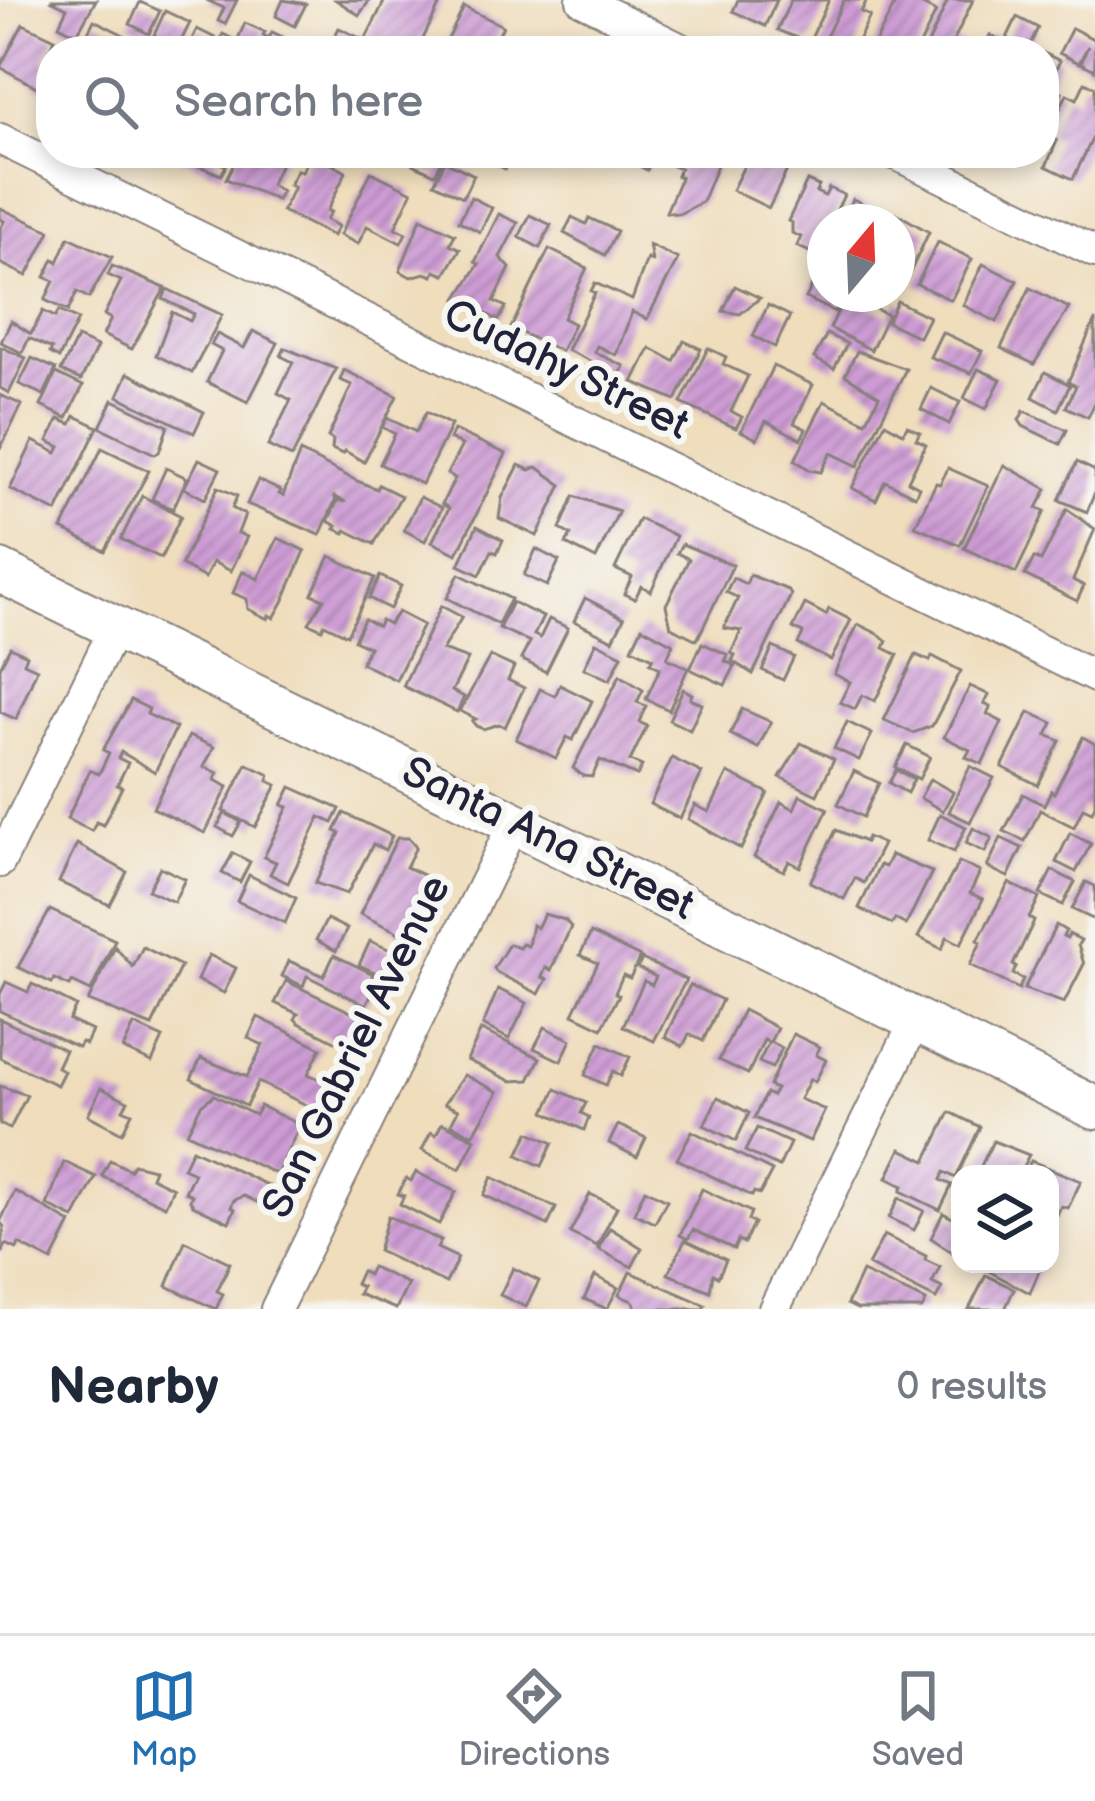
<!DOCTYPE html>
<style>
:root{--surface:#fff;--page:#f2f2f3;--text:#1f2937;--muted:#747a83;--line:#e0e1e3;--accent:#1f6fb2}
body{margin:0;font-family:"Balsamiq Sans",sans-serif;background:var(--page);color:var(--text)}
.controls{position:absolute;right:36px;bottom:36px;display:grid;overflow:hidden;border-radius:24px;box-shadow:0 6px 18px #0003}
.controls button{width:108px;height:108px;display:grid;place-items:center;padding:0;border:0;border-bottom:3px solid var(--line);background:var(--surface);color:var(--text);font:60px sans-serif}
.compass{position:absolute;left:807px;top:204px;width:108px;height:108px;border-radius:50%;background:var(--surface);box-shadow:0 6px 18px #0003;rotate:19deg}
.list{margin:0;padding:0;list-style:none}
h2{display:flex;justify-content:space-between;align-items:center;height:156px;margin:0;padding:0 48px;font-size:51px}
h2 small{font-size:39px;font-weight:400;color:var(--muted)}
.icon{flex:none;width:66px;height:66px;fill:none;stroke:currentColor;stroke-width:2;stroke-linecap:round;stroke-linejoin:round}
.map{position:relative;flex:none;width:1095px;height:1309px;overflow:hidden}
.search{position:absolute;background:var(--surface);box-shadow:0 6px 18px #0003;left:36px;right:36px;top:36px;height:132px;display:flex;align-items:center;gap:30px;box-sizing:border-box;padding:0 42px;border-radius:48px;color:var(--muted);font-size:45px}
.sheet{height:324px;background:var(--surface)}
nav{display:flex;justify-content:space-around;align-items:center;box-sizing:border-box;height:168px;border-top:3px solid var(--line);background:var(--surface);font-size:33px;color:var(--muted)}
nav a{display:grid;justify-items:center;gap:6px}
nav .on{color:var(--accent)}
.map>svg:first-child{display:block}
</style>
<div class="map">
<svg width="1095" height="1309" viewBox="0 0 1095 1309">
<defs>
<pattern id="building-hatch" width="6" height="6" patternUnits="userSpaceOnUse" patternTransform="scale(3)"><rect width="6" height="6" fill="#ce9cd5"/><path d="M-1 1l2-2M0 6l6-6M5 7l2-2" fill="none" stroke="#a77fae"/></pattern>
</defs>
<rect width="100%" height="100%" fill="#f6f6f2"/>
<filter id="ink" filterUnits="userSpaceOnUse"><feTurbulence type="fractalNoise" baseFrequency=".00833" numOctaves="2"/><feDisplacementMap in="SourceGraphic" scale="24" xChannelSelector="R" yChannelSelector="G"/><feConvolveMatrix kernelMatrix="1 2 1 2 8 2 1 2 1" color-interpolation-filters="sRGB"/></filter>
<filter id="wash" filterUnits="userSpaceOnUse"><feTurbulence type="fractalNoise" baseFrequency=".004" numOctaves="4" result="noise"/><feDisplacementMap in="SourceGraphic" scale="48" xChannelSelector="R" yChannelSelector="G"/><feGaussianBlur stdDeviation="2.7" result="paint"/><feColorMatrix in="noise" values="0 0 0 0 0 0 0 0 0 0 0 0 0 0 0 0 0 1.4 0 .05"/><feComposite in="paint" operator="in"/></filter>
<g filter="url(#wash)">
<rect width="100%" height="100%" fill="#efddbc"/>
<g id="blocks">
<g fill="url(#building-hatch)">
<path d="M50 0H96L77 34 59 25 67 8Z"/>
<path d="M206 0H237L225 24 218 21 224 8Z"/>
<path d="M283 0 306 4 295 26 276 16Z"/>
<path d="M336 0H370L359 15Z"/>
<path d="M385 0H442L417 51H373L362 46Z"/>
<path d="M738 0H777L765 26 733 11Z"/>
<path d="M791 0H829L809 43 777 30Z"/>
<path d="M844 0H867L861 12 870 16 853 51H819Z"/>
<path d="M897 0H912L936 12 917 51H871Z"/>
<path d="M948 0H973L954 40 966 46 964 51H925Z"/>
<path d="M140 2 160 11 149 34 130 24Z"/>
<path d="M464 7 503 26 491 51H442Z"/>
<path d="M165 11 190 23 178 47 154 35Z"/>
<path d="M1017 17 1038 28 1027 51 1009 43 1007 38Z"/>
<path d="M94 20 124 35 121 51H79Z"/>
<path d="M245 23 265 32 263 35 269 38 272 32 289 40 283 51H262L242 41 239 46 250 51H215L223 34 237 41Z"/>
<path d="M23 24 55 39 44 61 49 64 42 79 51 83 49 94 0 67Z"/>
<path d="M339 28 362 39 356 51H327Z"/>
<path d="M1072 28 1095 40V70L1081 63 1088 46 1079 63 1059 53Z"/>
<path d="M197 29 217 39 212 51H186Z"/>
<path d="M990 35 1012 45 1009 51H982Z"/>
<path d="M1044 53 1060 61 1049 83 1062 92 1044 128Z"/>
<path d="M1085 82 1095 87V133L1073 179 1046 166 1057 141 1048 133 1067 94 1077 99Z"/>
<path d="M168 153H217L214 160 226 166 221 175Z"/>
<path d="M239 153H286L270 185 282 191 277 200 226 179Z"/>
<path d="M311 153 346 172 327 211 331 212 326 220 338 226 333 236 282 211 294 187 289 185 297 170 302 172Z"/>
<path d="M419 153H446L435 174 413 164Z"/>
<path d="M473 153H513L505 169Z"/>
<path d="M613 153H655L647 170Z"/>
<path d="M679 153H722L702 202 679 214 666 212 681 177 677 176 680 168 673 166Z"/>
<path d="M750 154H759V163L769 168 772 161 788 168 769 208 732 190Z"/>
<path d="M445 161 474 175 463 197 434 183Z"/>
<path d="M371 172 412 192 395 228 406 233 401 243 367 226 358 244 340 235Z"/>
<path d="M807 181 819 186 816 192 825 196 829 188 844 195 831 222H825V235L816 255 797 246 801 237 792 233V223L788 221Z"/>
<path d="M471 197 492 208 480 232 459 221Z"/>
<path d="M853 199 878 211 872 222H842Z"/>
<path d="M0 208 50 231 27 276 0 263V229L4 221 0 219Z"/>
<path d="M896 213 929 232 907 279 897 275V222H892Z"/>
<path d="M499 214 518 223 500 257 510 268 494 301 506 307 499 320 457 299 479 264 475 262Z"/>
<path d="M530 215 551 225 540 248 519 237Z"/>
<path d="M572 217 586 224 589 218 617 231 605 255 564 233Z"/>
<path d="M421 218 455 234 450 244 460 249 445 275 435 271 433 276 425 273 411 277 400 271Z"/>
<path d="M69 237 112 257 89 298 77 292 68 311 45 300 54 281 45 277 54 259 58 262Z"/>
<path d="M938 242 972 259 951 300 917 284Z"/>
<path d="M649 245 678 259 647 319 632 312 616 355 597 346 594 352 624 366 620 375 567 350 595 293 591 291 595 283 632 300 647 259 652 261Z"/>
<path d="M549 249 587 268 563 318 574 324 561 351 511 328Z"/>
<path d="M825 259V294H844L835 312 806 298Z"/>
<path d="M983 264 1017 281 997 322 963 305Z"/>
<path d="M112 266 165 288 132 349 103 335 111 319 104 315 121 281 108 275Z"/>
<path d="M735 286 760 298 740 314 723 311Z"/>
<path d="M1030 288 1069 308 1034 364 1001 348Z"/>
<path d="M167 289 222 315 192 373 156 355 172 312 190 321 194 314 163 299Z"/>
<path d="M846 294H875L869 306 888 315 871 350 830 328Z"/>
<path d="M897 301 929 317 919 337 887 322Z"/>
<path d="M768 305 790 316 775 347 753 336Z"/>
<path d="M43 311 55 317 59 311 78 320 59 358 50 353 52 349 29 338 22 353 1 342 11 321 31 334Z"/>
<path d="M1095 320V403L1088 417 1066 407 1076 386 1068 382Z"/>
<path d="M253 331 278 343 248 402 207 382 222 351 211 345 217 334 244 348Z"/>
<path d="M942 332 982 351 971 373 930 357Z"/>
<path d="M827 334 847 344 834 369 814 358Z"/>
<path d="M77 338 97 347 81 380 61 371Z"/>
<path d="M684 341 701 349 676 400 633 382 650 348 674 361Z"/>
<path d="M1 347 26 358 9 393 0 388Z"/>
<path d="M285 348 336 369 292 457 268 446 291 400 278 393 293 362 281 356Z"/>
<path d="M708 348 726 357 723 364 748 376 731 411 742 417 736 428 681 403Z"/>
<path d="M857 351 906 369 858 466 831 453 821 472 810 470 795 460 824 401 866 422 879 396 845 375Z"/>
<path d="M32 358 56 369 44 395 19 384Z"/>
<path d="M773 366 813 385 794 423 806 429 801 439 766 421 757 439 741 431Z"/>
<path d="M978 369 1001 379 986 409 964 398Z"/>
<path d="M344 370 397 396 364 462 345 451 343 454 332 449 333 440 328 437 352 385 340 380Z"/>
<path d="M1045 372 1070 385 1058 410 1033 397Z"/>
<path d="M56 373 83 386 67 418 41 406Z"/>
<path d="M128 373 204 412 194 433 118 396Z"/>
<path d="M931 388 960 402 949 424 921 409Z"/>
<path d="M0 395 22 405 0 449Z"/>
<path d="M113 400 168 426 159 452 155 454 100 427Z"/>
<path d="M1024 411 1067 430 1060 444 1023 426 1019 420Z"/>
<path d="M426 412 451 425 422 484 380 464 395 434 382 427 387 418 416 432Z"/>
<path d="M75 416 98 427 57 512 10 489 33 441 57 453 60 447 48 441 59 419 71 424Z"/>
<path d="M885 423 903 433 907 426 920 432 916 439 926 444 908 481 919 487 915 496 885 481 876 500 852 488Z"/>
<path d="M454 430 506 454 457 554 432 542 449 508 442 504 455 478 447 474 462 445 450 439Z"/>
<path d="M102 448 149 471 105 551 62 529Z"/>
<path d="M300 452 357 481 377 489 379 485 401 496 374 544 346 530 345 533 335 529 337 526 328 521 338 500 346 502 333 496 336 499 320 535 247 504 258 480 281 491 279 494 283 496Z"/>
<path d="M199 459 220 469 205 499 184 488Z"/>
<path d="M1077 462 1095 471V492L1087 512 1059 500Z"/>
<path d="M519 465 530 470 537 467 562 485 537 536 499 518 502 498Z"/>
<path d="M1004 465 1047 489 1037 508 1045 511 1016 573 964 548Z"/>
<path d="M166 468 187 478 173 509 152 499Z"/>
<path d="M948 468 988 486 960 545 915 526 936 483 940 484Z"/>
<path d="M218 487 237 496 232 508 245 515 238 533 247 537 231 571 213 562 205 578 181 565Z"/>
<path d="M142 496 181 516 161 558 121 539Z"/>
<path d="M574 496 619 511 596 559 566 544 571 535 560 529Z"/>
<path d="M420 497 442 508 425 541 404 530Z"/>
<path d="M1067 509 1095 529 1073 580 1084 586 1077 601 1025 575 1034 558 1041 561Z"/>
<path d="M639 519 676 536 651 591 641 586 635 599 624 594 632 577 615 569Z"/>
<path d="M477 526 503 540 497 553 492 551 480 575 459 565Z"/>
<path d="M278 538 305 551 283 602 274 618 269 615 268 619 248 609 247 599 233 593 243 571 258 579Z"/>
<path d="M682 544 733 565 697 640 671 627 666 605 689 559 677 553Z"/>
<path d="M536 549 559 561 547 586 524 575Z"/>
<path d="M330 556 375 578 347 635 324 624 322 629 309 623 324 599 312 594Z"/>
<path d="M459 574 511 599 498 624 447 598Z"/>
<path d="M750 575 788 590 791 595 753 674 732 661 735 655 731 653 741 631 724 628 738 598 726 592 733 578 746 584Z"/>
<path d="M380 576 401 586 390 609 369 598Z"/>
<path d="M585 598 624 618 613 640 574 621Z"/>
<path d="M512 602 543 617 534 635 540 638 549 619 568 628 546 672 521 659 530 642 499 628Z"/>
<path d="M805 604 826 615 829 609 851 620 831 660 798 644 803 633 793 628Z"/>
<path d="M441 606 462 617 442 650 468 659 452 691 464 697 457 712 403 686Z"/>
<path d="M398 612 423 625 396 680 361 663 369 647 354 640 364 619 378 626 381 620 389 624Z"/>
<path d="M858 624 880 635 887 641 884 648 898 655 875 701 862 695 855 709 840 702 850 682 834 674Z"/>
<path d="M642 627 673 644 667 658 688 668 669 710 646 699 660 668 650 663 653 658 632 648Z"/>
<path d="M596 642 622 655 610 680 584 668Z"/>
<path d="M702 643 728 655 725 661 735 666 725 685 690 669Z"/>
<path d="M10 647 27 655 24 663 37 669 16 719 0 712V667Z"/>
<path d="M773 647 794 657 783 680 762 670Z"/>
<path d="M916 655 930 661 932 656 961 671 932 726 913 733 884 720Z"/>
<path d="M490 656 514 667 508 680 524 688 505 727 499 724 483 729 476 726 472 721 476 719 460 711Z"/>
<path d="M620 675 643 690 637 702 646 706 639 722 647 726 630 761 642 766 637 776 600 760 592 777 583 776 573 768Z"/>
<path d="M560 685 592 701 573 740 567 737 556 758 516 739 540 689 555 696Z"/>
<path d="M970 686 989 695 984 704 991 707 987 714 1002 722 982 764 966 757 970 750 944 737Z"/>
<path d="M683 689 692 694 690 699 702 704 690 730 669 720Z"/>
<path d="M131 700 149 709 147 714 176 728 155 772 121 752 118 758 128 763 117 785 122 787 103 825 96 822 92 831 67 819 90 770 99 774 109 753 103 750Z"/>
<path d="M742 709 771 722 758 748 730 734Z"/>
<path d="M1029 712 1053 723 1047 735 1060 741 1038 785 1002 767Z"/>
<path d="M847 722 872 734 859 760 834 748Z"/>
<path d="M189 736 214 747 204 767 218 773 215 780 228 787 205 833 153 808Z"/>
<path d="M1083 737 1095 744V805L1092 812 1083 808 1074 827 1040 810 1025 841 1004 831 1023 794 1044 805 1051 791 1054 793Z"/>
<path d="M801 743 834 759 817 795 780 777Z"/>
<path d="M907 745 930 757 919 779 895 767Z"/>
<path d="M672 758 702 773 680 819 650 804Z"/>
<path d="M247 764 270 775 268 781 277 785 255 827 223 811Z"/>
<path d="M970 766 994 778 970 822 949 812Z"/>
<path d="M896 770 914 779 907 793 889 783Z"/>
<path d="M854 771 879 783 863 817 838 804Z"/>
<path d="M728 773 768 793 741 849 688 819 695 805 709 812Z"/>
<path d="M930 779 953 792 943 811 920 798Z"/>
<path d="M291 787 340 809 333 823 320 817 288 883 270 874 276 862 264 857 288 807 282 805Z"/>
<path d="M800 795 828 809 800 867 789 861 784 871 754 857 781 802 794 809Z"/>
<path d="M225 813 241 822 233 836 217 827Z"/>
<path d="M344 813 392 836 385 850 373 844 347 894 315 883 340 833 335 831Z"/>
<path d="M940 814 966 827 954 852 928 840Z"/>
<path d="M973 828 992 838 985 852 966 843Z"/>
<path d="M836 830 865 842 867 837 883 844 864 883 855 878 844 899 810 882Z"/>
<path d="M1070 833 1091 844 1076 872 1056 862Z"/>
<path d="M397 838H408L416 847 406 867 431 879 404 935 360 914Z"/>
<path d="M1001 838 1022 848 1008 877 987 867Z"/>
<path d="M77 844 127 872 110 905 59 882Z"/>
<path d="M233 853 250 862 240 882 222 873Z"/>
<path d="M891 855 932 872 906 925 895 919 892 924 859 908 880 865 885 867Z"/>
<path d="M959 862 980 872 970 893 983 899 961 944 947 937 942 949 918 937Z"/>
<path d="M160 867 185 879 174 902 148 890Z"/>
<path d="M1052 870 1075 882 1063 905 1040 894Z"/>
<path d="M249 875 296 898 285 923 237 901Z"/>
<path d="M1086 882 1095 886V920L1072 909Z"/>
<path d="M1009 883 1039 898 1029 918 1034 921 1013 965 1016 967 1013 974 1023 979 1019 989 970 965 981 942 978 940Z"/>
<path d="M50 910 115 940 91 991 72 982 70 986 54 979 52 983 18 967Z"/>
<path d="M544 914 565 920 571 927 551 970 546 968 542 977 547 979 539 994 496 972 494 968 509 944 519 948 522 944 528 946 532 925 537 928Z"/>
<path d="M327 919 347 929 336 951 316 940Z"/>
<path d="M1056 925 1066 931 1063 936 1067 938 1069 934 1081 940 1078 945 1084 964 1064 1003 1024 989Z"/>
<path d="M591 933 640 957 630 978 623 975 615 993 619 995 602 1028 573 1014 598 963 580 955Z"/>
<path d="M370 941 395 952 384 976 359 965Z"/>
<path d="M115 947 133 967 143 947 181 966 152 1026 88 1001Z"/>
<path d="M209 955 236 968 224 993 197 980Z"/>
<path d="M334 955 373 974 368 985 374 989 366 1005 307 976 303 986 282 976 289 961 324 976Z"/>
<path d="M642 959 686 980 654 1041 623 1026 644 981 652 985 656 977 638 968Z"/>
<path d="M286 981 361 1017 347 1047 299 1023 295 1019 298 1014 275 1003Z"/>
<path d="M6 982 28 992 32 984 76 1006 69 1020 92 1031 86 1044 81 1042 78 1047 0 1011V994Z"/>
<path d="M690 985 722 1000 703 1041 689 1034 683 1046 665 1037Z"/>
<path d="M498 989 527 1003 509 1039 483 1025Z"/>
<path d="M743 1010 777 1028 770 1042 782 1048 772 1068 759 1062 769 1042 764 1040 748 1074 719 1060Z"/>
<path d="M258 1017 321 1048 308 1074 328 1083 315 1109 258 1082 246 1106 191 1079 201 1058 247 1077 263 1045 248 1038Z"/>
<path d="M0 1019 65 1050 57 1067 64 1071 57 1085 0 1058Z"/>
<path d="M134 1025 163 1038 152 1062 123 1049Z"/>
<path d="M545 1027 571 1040 561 1061 534 1048Z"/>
<path d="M481 1030 540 1058 529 1080 511 1081 467 1060Z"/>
<path d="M793 1034 820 1047 816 1055 826 1060 815 1082 810 1079 800 1099 825 1110 810 1141 754 1118 766 1093 772 1096 776 1089 769 1086Z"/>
<path d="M600 1043 630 1057 621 1076 613 1071 606 1085 585 1075Z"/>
<path d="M464 1075 498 1092 473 1135 451 1124 458 1110 444 1104Z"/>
<path d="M0 1086 27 1095 10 1129 0 1124Z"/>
<path d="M101 1088 128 1101 123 1109 132 1113 122 1133 88 1115Z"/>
<path d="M556 1089 586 1103 581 1113 589 1117 584 1130 545 1112Z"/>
<path d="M214 1095 255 1115 260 1106 300 1125 277 1174 187 1133 201 1105Z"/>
<path d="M718 1097 749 1113 736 1141 704 1125Z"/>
<path d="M950 1112 980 1127 956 1178 944 1172 941 1180 952 1185 940 1210 901 1191 903 1186 887 1178 901 1149 926 1161Z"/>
<path d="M442 1123 475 1139 460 1169 422 1150 431 1132 436 1135Z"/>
<path d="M618 1125 646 1138 637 1157 609 1143Z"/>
<path d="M757 1128 790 1143 779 1167 745 1151Z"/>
<path d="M692 1131 772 1171 760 1194 754 1192 752 1196 677 1159Z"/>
<path d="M529 1132 553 1143 542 1166 518 1155Z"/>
<path d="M993 1141 1029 1155 1019 1174H977Z"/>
<path d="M192 1149 269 1186 261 1204 244 1196 234 1200 231 1207 235 1209 229 1222 193 1205 190 1200 192 1195 185 1192 194 1173 183 1168Z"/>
<path d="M110 1160 130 1170 133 1164 154 1169 151 1177 173 1188 165 1206 102 1176Z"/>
<path d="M1031 1161 1081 1181 1068 1208 1061 1206 1057 1215 1050 1212V1174H1024Z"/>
<path d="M64 1162 96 1177 74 1218 47 1205Z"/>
<path d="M416 1172 456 1192 439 1224 400 1204 404 1196 398 1194 406 1178 411 1181Z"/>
<path d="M492 1177 556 1208 548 1225 484 1195Z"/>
<path d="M645 1189 667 1200 655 1223 634 1213Z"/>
<path d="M702 1189 751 1212 748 1220 754 1223 744 1243 738 1240 734 1249 693 1230 688 1239 680 1235Z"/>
<path d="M15 1191 71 1223 52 1261 19 1244 17 1249 6 1244 0 1257 4 1227 0 1222Z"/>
<path d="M590 1194 617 1207 597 1246 570 1233Z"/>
<path d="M899 1198 924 1211 914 1230 889 1218Z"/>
<path d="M943 1213 960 1222V1257L931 1238Z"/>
<path d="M388 1216 441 1241 437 1248 458 1258 446 1283 378 1251Z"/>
<path d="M610 1228 642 1248 632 1267 598 1249Z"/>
<path d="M884 1235 926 1256 925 1260 940 1267 932 1283 942 1288 936 1299 868 1265Z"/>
<path d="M685 1240 726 1260 718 1277 713 1274 710 1291 668 1274Z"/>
<path d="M185 1241 230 1263 217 1291 223 1294 216 1309 167 1286Z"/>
<path d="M975 1264H1042L1030 1293Z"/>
<path d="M372 1267 408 1284 396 1309 358 1294 362 1287 355 1284 361 1271 368 1275Z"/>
<path d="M513 1268 539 1281 526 1307 500 1295Z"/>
<path d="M630 1272 705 1305 703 1309H636L634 1302 619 1295Z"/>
<path d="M862 1272 926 1301 922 1309H857L847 1304Z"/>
<path d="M986 1275 1014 1289 1005 1309H969Z"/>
<path d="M595 1276 618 1288 607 1309 584 1299Z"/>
</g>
</g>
</g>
<g filter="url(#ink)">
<use href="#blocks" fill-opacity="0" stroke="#88807c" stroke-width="3"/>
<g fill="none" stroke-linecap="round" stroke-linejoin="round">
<defs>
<g id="street">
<path d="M582 0 685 51"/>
<path d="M0 139 1095 677"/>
<path d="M893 153 1095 252"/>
<path d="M0 862 115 628"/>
<path d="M276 1309 514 823"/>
<path d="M774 1309 916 1020"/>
</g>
<path id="secondary" d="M0 571 1095 1108"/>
</defs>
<use href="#street" stroke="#88807c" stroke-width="34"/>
<use href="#secondary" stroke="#88807c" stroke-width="46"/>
<use href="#street" stroke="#fff" stroke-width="30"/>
<use href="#secondary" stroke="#fff" stroke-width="42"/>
</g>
</g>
<g text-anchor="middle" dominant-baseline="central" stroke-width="12" stroke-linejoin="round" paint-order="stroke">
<g font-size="42" fill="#22223b" stroke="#f6f6f2">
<text transform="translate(566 370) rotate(26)">Cudahy Street</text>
<text transform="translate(548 839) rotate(26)">Santa Ana Street</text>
<text transform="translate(357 1047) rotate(-64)">San Gabriel Avenue</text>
</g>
</g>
</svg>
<div class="controls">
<button><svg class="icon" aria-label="layers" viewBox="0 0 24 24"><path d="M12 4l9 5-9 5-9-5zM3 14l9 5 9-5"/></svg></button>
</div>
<svg class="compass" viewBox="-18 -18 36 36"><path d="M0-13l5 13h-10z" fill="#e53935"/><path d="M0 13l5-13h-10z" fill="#747a83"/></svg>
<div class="search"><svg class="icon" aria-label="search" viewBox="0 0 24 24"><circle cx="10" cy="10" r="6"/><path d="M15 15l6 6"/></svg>Search here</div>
</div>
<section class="sheet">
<h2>Nearby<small>0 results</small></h2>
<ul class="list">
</ul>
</section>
<nav>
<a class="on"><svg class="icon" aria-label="map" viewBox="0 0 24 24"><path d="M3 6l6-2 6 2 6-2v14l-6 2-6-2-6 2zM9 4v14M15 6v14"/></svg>Map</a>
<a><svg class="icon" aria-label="directions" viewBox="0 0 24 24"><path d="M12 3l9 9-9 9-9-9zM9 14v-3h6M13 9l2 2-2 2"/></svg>Directions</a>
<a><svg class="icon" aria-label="saved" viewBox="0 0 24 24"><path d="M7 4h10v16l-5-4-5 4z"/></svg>Saved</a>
</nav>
